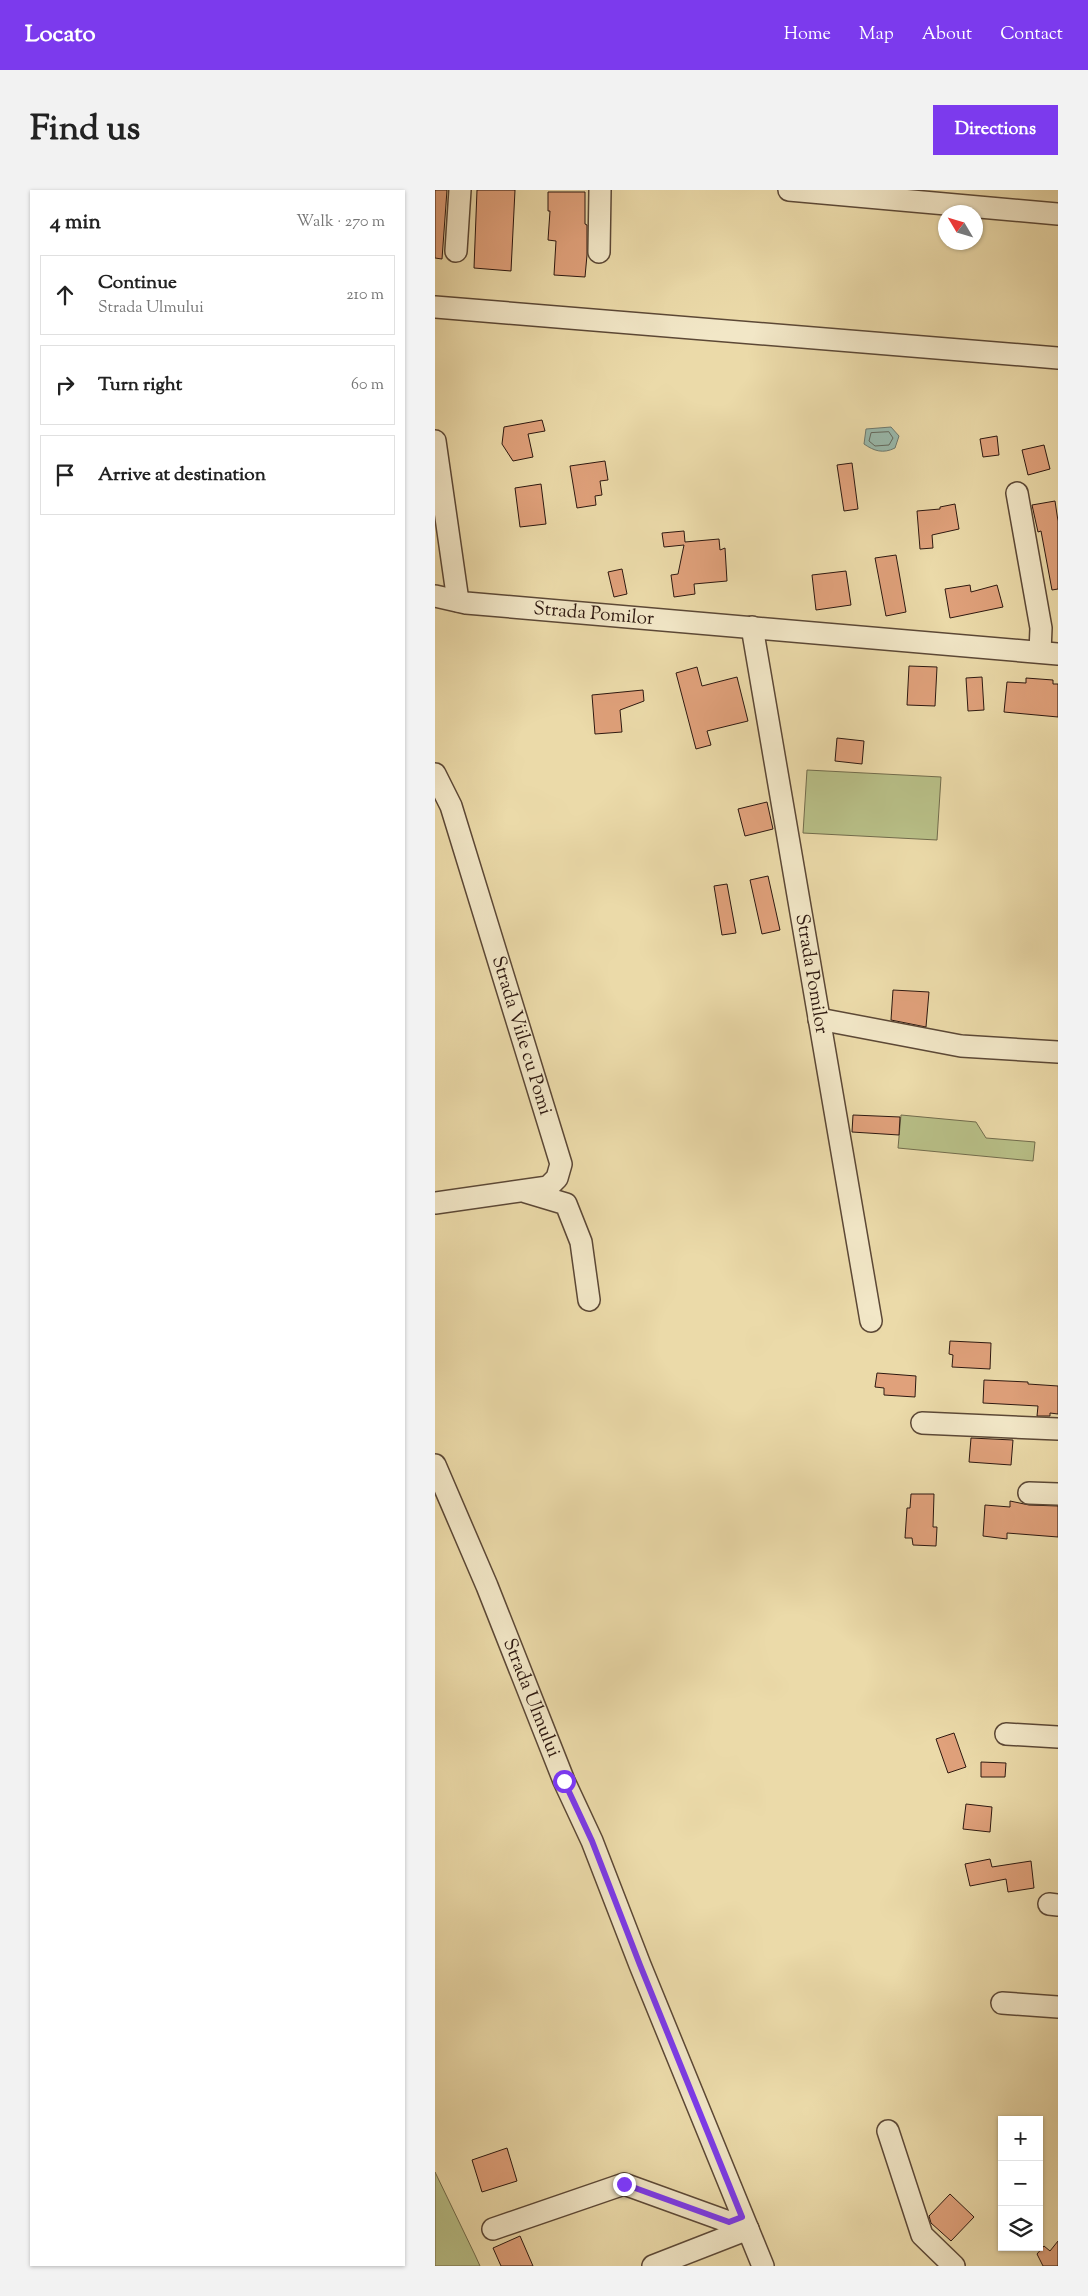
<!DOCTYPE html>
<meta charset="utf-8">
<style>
:root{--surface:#fff;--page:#f2f2f2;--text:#222;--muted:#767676;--line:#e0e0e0;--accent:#7c3aed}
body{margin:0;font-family:"Sorts Mill Goudy",serif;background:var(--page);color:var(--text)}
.controls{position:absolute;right:15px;bottom:15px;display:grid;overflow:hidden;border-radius:0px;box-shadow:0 1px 4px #0004}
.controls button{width:45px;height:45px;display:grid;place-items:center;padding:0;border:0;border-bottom:1px solid var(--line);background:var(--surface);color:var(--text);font:25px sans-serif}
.compass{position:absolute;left:503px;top:15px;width:45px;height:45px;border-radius:50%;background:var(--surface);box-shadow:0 1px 4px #0004;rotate:308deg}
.stop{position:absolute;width:15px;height:15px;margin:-11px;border:4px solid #7c3aed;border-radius:50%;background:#fff}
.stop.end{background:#7c3aed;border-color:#fff;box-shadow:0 1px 5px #0008}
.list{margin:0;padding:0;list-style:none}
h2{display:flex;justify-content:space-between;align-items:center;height:65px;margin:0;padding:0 20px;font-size:21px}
h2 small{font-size:16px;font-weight:400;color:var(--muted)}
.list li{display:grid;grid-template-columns:32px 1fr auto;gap:15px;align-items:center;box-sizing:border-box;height:80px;margin:0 10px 10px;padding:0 10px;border:1px solid var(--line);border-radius:0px}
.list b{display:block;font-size:19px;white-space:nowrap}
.list p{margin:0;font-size:16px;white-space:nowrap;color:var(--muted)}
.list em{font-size:16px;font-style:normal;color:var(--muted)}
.icon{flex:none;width:28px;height:28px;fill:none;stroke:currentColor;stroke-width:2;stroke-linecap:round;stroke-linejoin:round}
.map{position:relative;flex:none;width:623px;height:2076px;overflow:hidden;border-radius:0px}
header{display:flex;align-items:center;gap:30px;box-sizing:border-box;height:70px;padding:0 25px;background:var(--accent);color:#fff}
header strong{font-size:24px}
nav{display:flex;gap:28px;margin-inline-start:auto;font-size:18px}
.intro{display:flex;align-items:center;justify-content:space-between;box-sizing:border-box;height:120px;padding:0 30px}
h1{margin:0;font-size:35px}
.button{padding:12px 22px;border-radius:0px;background:var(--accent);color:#fff;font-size:18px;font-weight:700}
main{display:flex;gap:30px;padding:0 30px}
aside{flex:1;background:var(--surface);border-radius:0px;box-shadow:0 1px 4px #0004}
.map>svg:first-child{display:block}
</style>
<header>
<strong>Locato</strong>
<nav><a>Home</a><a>Map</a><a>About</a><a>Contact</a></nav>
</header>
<div class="intro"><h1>Find us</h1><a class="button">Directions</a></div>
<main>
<aside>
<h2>4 min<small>Walk · 270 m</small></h2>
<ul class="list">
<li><svg class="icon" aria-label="ahead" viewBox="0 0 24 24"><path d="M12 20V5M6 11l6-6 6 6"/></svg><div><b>Continue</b><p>Strada Ulmului</p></div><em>210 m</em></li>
<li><svg class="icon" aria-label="right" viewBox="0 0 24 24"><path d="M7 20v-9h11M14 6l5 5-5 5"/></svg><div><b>Turn right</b></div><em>60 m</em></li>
<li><svg class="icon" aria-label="arrive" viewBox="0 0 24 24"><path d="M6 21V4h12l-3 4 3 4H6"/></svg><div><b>Arrive at destination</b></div></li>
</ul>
</aside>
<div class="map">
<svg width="623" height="2076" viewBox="0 0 623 2076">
<rect width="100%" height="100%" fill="#ebdaa9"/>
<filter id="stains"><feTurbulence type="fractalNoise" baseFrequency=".004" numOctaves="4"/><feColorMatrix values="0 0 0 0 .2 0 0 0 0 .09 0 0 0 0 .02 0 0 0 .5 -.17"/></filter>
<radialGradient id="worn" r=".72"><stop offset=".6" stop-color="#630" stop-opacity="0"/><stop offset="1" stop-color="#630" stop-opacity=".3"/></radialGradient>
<g fill="#b8bf87" stroke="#726c4c">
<path d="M372 580 506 587 502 650 368 643Z"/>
<path d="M466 925 541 932 551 948 600 952 598 971 463 958Z"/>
<path d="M0 1982 40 2065 45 2076H0Z"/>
</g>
<path fill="#99baad" stroke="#6e796e" d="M456 237 464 246 460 258C448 264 439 261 429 254L431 239Z"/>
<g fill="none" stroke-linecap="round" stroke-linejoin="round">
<path stroke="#63695e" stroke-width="1" d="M454 242 458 248 454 255 440 256 434 251 436 243Z"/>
</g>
<g fill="#e0a17b" stroke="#2d1810">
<path d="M0 0H12L7 69 0 68Z"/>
<path d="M42 0H80L76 81 39 78Z"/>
<path d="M113 2H150V34L152 35V65L150 87 119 85 121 51 113 50 115 21H113Z"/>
<path d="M107 230 110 241 93 244 98 267 78 271 67 254 69 237Z"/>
<path d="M562 246 564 265 548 267 545 249Z"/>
<path d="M609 255 615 279 593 285 587 260Z"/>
<path d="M170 271 173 290 165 291 167 305 160 306 161 315 142 318 135 276Z"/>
<path d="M417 273 423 319 409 321 402 275Z"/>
<path d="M106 294 111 334 85 337 80 298Z"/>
<path d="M620 311 623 331V399L617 400 606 341 603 342 597 315Z"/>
<path d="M520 314 524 339 497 345 498 358 485 359 482 321 505 319V317Z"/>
<path d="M249 341 250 352 284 349 285 360 290 358 292 391 259 394 260 404 239 407 236 385 243 384 249 355 229 357 227 343Z"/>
<path d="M461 365 471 422 451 426 440 368Z"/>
<path d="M187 379 192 404 179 407 173 382Z"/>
<path d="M411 381 416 415 381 420 377 385Z"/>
<path d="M535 395 536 402 562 395 568 417 515 428 510 399Z"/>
<path d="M474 476 502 477 500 516 472 515Z"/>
<path d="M262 477 267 496 302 487 313 531 272 541 276 555 261 559 241 483Z"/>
<path d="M547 487 549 520 533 521 531 488Z"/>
<path d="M591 488 618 490V494H623V527L569 522 572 492 591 493Z"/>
<path d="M208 500 209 511 185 520 187 542 160 544 157 505Z"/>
<path d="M402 548 429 551 427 574 400 571Z"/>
<path d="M332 612 338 639 310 646 303 619Z"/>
<path d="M333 686 345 740 327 744 315 690Z"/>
<path d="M292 694 301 743 287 745 279 696Z"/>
<path d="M458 800 494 802 491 837 456 830Z"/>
<path d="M418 925 465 927 464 945 417 942Z"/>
<path d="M515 1151 556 1153 555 1179 517 1177 518 1165 514 1164Z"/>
<path d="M442 1183 481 1186 480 1207 449 1205V1198L440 1197Z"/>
<path d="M549 1190 593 1192V1194L623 1196V1224L615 1223V1226H602L603 1216 548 1213Z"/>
<path d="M536 1248 578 1250 576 1275 534 1272Z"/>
<path d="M476 1304H499L498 1337H502L501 1356 478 1355 477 1348H470L472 1318H475Z"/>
<path d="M575 1311 594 1315 623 1316V1347L572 1343V1349L548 1346 550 1315 575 1317Z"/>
<path d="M519 1543 531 1577 513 1583 501 1549Z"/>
<path d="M546 1572 571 1573 570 1587H546Z"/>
<path d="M531 1614 557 1617 555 1642 528 1639Z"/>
<path d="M555 1669 557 1677 596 1671 599 1698 573 1702 571 1689 535 1696 530 1674Z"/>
<path d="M72 1958 82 1991 47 2002 37 1970Z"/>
<path d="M515 2004 539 2027 516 2051 496 2033 494 2026Z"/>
<path d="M85 2046 98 2076H66L58 2058Z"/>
<path d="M623 2051V2076H608L602 2064 609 2056 615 2061Z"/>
</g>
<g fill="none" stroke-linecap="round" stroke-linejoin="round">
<defs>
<g id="minor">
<path d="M354 0 623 24"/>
<path d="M21 61 25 0"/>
<path d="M164 62 165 0"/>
<path d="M0 117 623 168"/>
<path d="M0 251 23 411"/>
<path d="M582 303 606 438 605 462"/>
<path id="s1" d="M0 406 31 413 623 464"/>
<path id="s2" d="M317 437 436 1131"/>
<path id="s3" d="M0 584 16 616 126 974 122 988 113 997 0 1013"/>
<path d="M384 829 526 856 623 862"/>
<path d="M91 1002 131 1014 146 1052 154 1110"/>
<path d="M487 1233 623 1239"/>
<path id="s4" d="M0 1275 52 1396 129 1591 157 1651 205 1775 328 2076"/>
<path d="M594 1303 623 1304"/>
<path d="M571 1544 623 1547"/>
<path d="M614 1714 623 1715"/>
<path d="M567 1813 623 1817"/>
<path d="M453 1941 487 2045 519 2076"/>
<path d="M58 2039 189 1994 294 2032 307 2027"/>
<path d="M218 2076 313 2039"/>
</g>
</defs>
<use href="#minor" stroke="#5c4836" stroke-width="24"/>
<use href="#minor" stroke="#f2e7c7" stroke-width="21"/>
</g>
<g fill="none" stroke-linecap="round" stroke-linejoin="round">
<path stroke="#7c3aed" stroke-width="6" d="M129 1591 157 1651 205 1775 307 2027 294 2032 189 1994"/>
</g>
<g text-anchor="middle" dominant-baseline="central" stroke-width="5" stroke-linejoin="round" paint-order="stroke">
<g font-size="19" fill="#2d1810" stroke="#f2e7c7">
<text stroke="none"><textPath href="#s1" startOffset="160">Strada Pomilor</textPath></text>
<text stroke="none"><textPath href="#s2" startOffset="352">Strada Pomilor</textPath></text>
<text stroke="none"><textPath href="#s3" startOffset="276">Strada Viile cu Pomi</textPath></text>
<text stroke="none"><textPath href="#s4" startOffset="252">Strada Ulmului</textPath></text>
</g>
</g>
<rect width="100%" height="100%" filter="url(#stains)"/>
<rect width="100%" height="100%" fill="url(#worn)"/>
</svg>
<div class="controls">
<button>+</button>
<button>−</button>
<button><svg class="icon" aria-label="layers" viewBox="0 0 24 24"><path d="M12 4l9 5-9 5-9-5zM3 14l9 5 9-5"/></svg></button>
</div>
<svg class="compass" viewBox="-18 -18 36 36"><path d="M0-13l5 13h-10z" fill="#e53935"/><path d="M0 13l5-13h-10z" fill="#767676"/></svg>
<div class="stop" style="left:129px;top:1591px"></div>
<div class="stop end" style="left:189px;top:1994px"></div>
</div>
</main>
